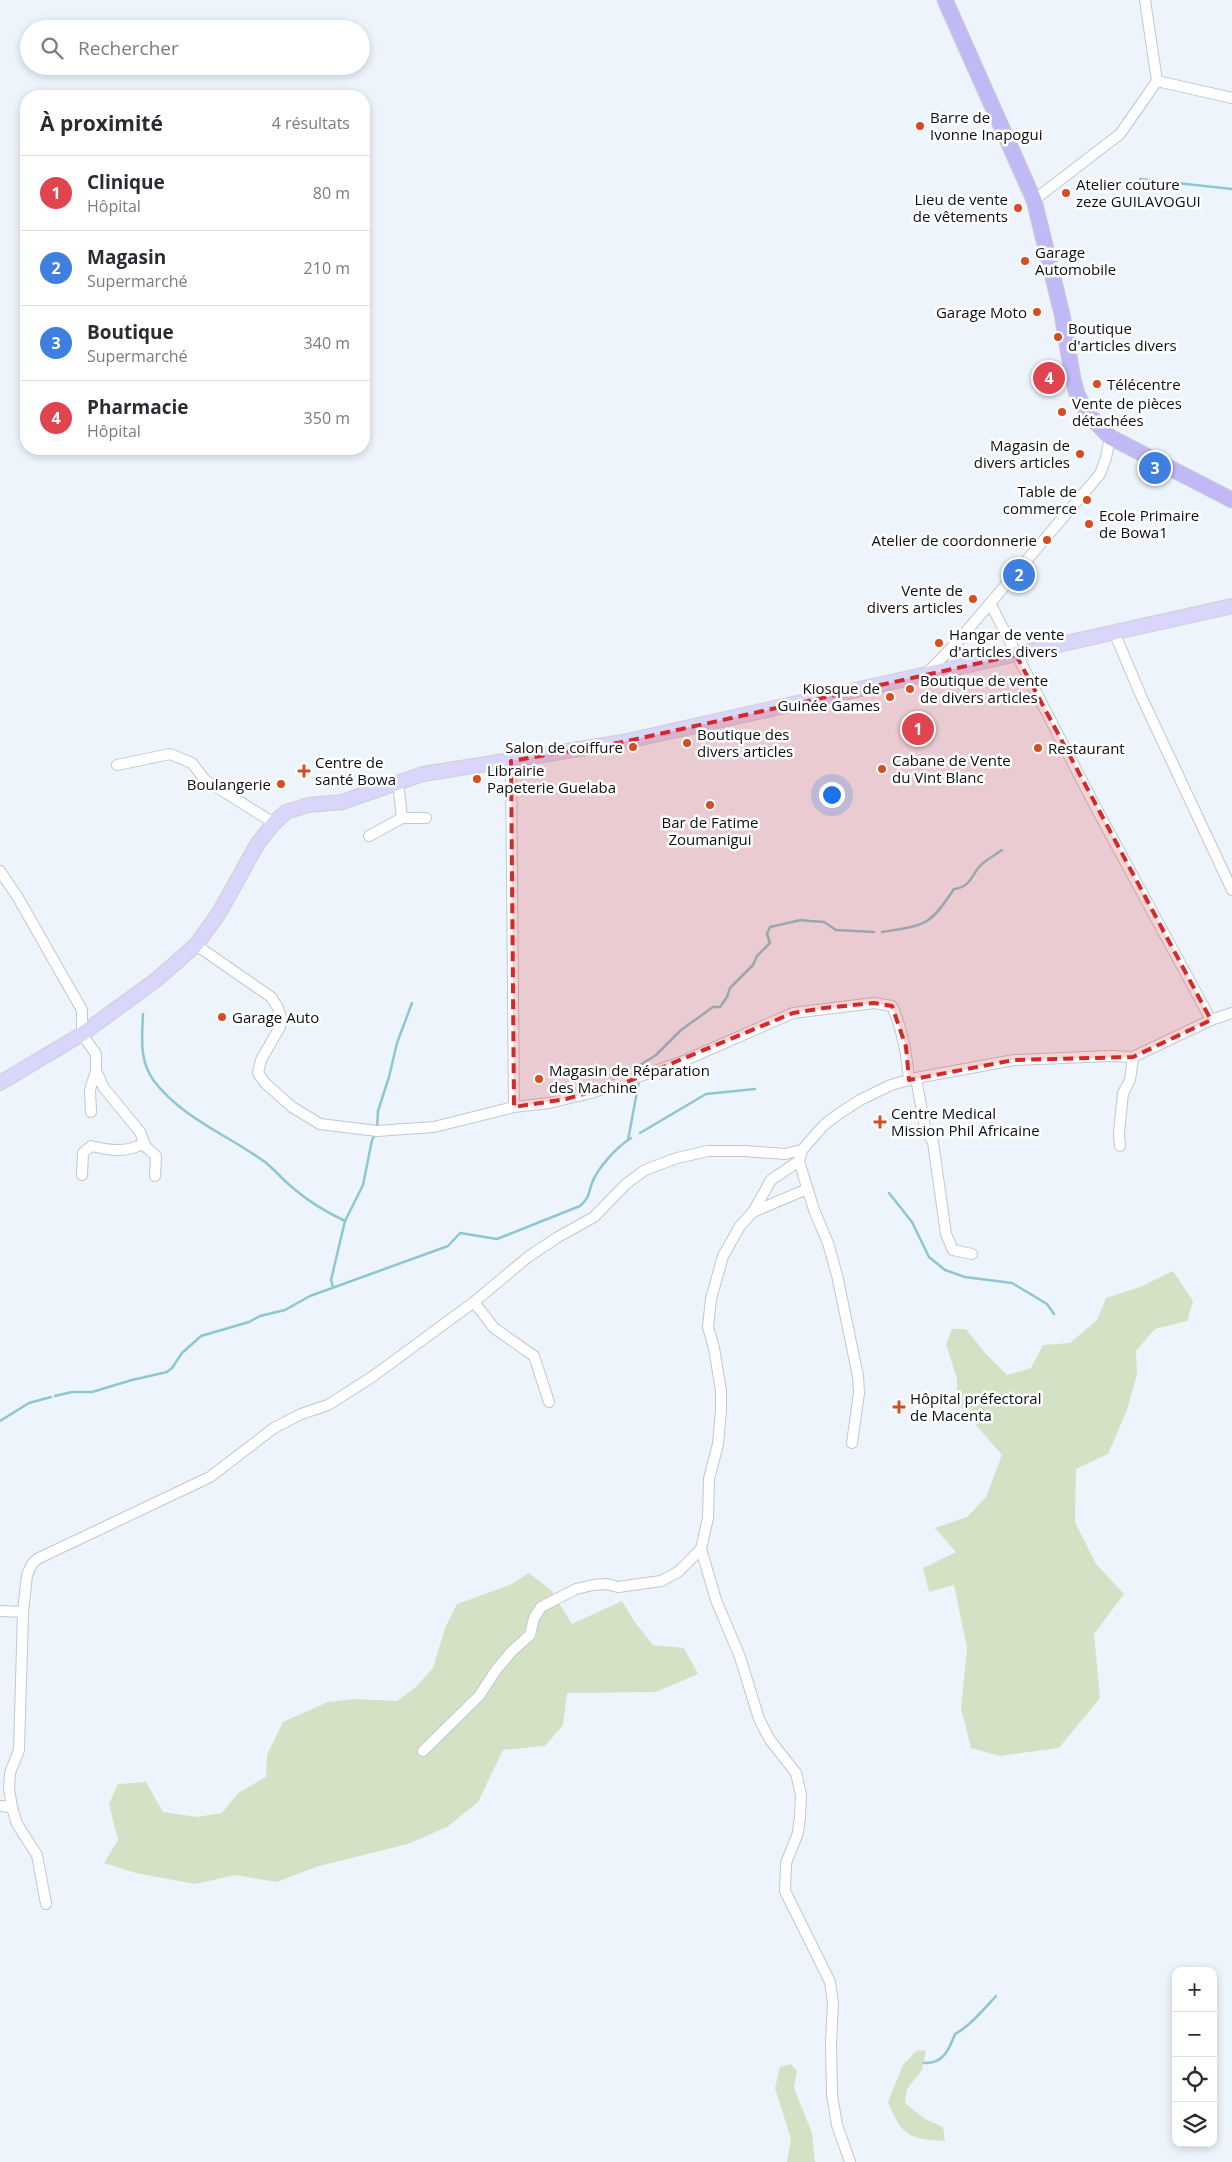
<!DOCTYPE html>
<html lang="fr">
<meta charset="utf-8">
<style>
:root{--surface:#fff;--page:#f2f2f3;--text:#2b2b33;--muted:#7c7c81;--line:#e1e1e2;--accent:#1a73e8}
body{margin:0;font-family:"Open Sans",sans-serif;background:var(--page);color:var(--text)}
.controls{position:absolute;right:15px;bottom:15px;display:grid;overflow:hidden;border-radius:10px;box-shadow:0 2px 8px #0003}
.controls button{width:45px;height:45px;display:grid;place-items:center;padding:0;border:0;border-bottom:1px solid var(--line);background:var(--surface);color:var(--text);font:25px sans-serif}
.you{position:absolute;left:831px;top:794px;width:18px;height:18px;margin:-12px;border:4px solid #fff;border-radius:50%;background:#1a73e8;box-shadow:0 0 0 8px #1a73e833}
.badge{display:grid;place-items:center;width:32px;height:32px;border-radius:50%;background:var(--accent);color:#fff;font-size:16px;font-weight:700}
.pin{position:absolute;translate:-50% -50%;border:2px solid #fff;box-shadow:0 1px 5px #0006}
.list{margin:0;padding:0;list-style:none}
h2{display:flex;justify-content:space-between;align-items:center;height:65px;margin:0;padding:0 20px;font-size:21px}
h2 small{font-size:16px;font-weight:400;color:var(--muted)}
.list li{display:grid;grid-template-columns:32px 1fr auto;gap:15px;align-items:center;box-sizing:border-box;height:75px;padding:0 20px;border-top:1px solid var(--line)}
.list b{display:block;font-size:19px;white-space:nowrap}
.list p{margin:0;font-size:16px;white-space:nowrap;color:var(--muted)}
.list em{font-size:16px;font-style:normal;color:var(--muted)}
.icon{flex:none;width:28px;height:28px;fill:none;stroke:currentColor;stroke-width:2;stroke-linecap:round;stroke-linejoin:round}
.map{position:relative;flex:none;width:1232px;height:2162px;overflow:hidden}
.search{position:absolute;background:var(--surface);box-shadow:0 2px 8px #0003;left:20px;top:20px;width:350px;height:55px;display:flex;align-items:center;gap:12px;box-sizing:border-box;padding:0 18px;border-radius:28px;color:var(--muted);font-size:19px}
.panel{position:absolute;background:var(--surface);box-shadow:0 2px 8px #0003;left:20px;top:90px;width:350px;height:365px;border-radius:20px}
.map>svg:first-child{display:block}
</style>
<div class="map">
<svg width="1232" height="2162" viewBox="0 0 1232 2162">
<rect width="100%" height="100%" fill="#eef4fc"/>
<g fill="#d3e2c5">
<path d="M1173 1271 1193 1301 1187 1321 1155 1329 1136 1351 1137 1374 1127 1410 1108 1454 1076 1469 1075 1522 1096 1564 1124 1594 1094 1634 1100 1698 1059 1748 1000 1756 971 1748 961 1708 967 1648 954 1585 929 1592 923 1568 956 1552 935 1528 967 1517 986 1497 1002 1455 957 1403V1379L946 1344 952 1329H966L985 1353 1007 1375 1031 1368 1043 1345 1070 1343 1097 1320 1106 1298 1140 1287Z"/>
<path d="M529 1573 551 1590 572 1624 622 1601 634 1621 653 1645 684 1648 698 1674 656 1692 567 1693 563 1725 545 1746 503 1750 478 1802 447 1827 408 1844 319 1866 277 1882 235 1875 195 1884 136 1873 104 1863 118 1840 109 1804 118 1784 146 1782 163 1812 197 1817 222 1813 238 1793 266 1777 267 1755 283 1722 328 1702 354 1699 397 1701 416 1687 433 1668 445 1628 457 1604 510 1585Z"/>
<path d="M926 2050 922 2070 907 2089 905 2103 925 2119 943 2127 945 2141C908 2139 902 2136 888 2102L903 2065 916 2051Z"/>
<path d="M791 2064 797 2071 794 2088 812 2133 815 2162H787L791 2139 775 2088 780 2067Z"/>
</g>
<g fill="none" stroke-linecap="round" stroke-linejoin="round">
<g stroke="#8dc7d0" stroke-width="2.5">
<path d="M1140 179 1232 189"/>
<path d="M882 932C925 925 929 927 954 889 970 887 971 877 979 867 985 860 995 855 1002 850"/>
<path d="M143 1014C142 1038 139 1061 154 1081 182 1118 228 1135 265 1162 275 1170 283 1180 293 1188 309 1202 326 1212 345 1221"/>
<path d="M637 1067 656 1055 681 1030 713 1007H720L727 997 730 988 753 965 757 956 770 943 767 934 770 927 801 920 810 921 824 922 836 930 874 932"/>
<path d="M377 1128 378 1111 389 1077 397 1043 412 1003"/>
<path d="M640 1133 706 1094 755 1089"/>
<path d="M628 1140 639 1081"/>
<path d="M889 1193 912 1222 929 1257 945 1270 965 1277 1012 1283 1047 1304 1054 1314"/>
<path d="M333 1287 331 1280 345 1221 363 1185 372 1140 376 1133"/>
<path d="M55 1396 72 1392H92L132 1380 167 1372 172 1368 182 1353 201 1336 249 1322 260 1316 285 1310 310 1296 448 1246 460 1233 497 1239 580 1206C590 1197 588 1194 592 1183 598 1167 617 1147 631 1138"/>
<path d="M0 1421 29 1403 51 1397"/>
<path d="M924 2063C943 2064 949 2050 955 2034 968 2028 985 2008 996 1996"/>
</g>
<defs>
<g id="minor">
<path d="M1157 81 1232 98"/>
<path d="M1034 200 1120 134 1157 81 1145 0"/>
<path d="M990 603 1095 806 1211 1020"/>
<path d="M1114 632 1142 698 1232 890"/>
<path d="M928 672 958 641 1100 474 1106 458 1110 437"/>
<path d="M511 761 514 1107"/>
<path d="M117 765 170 754 192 763 205 780 274 823"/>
<path d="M398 782 402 818"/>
<path d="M369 836 402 818H426"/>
<path d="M0 871 17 896 82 1010V1034L96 1054V1071L104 1088 140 1132 146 1147 156 1156 155 1176"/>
<path d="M196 945 271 997 278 1008 281 1017 280 1027 261 1060 258 1073 265 1083 292 1107 320 1124 377 1131 434 1127 514 1107 549 1103 591 1093 681 1062 793 1013 874 1003 892 1006C903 1030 907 1054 909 1080"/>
<path d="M916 1078 925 1128 933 1142 946 1234 953 1250 972 1254"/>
<path d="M91 1112 90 1090 96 1071"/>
<path d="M1120 1146 1119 1133 1123 1093 1130 1080 1133 1057"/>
<path d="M799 1161 771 1180 753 1212 740 1226 723 1256 711 1299 708 1327 714 1348 721 1391V1410L718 1444 709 1479 708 1518 701 1549 716 1600 740 1657 759 1719 770 1740 796 1773 801 1795 800 1817 798 1833 786 1863 785 1891 830 1982 833 2003 831 2042 832 2095 837 2125 850 2162"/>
<path d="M82 1175 83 1153 91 1146C108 1150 130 1154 144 1142"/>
<path d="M753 1212 807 1189"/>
<path d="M474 1302 494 1328 534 1356 549 1402"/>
<path d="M852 1443 859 1393 858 1376 837 1275 828 1243 814 1210 799 1161 802 1150 824 1125 837 1115 860 1100 891 1085 916 1078 1014 1060 1110 1056 1133 1057 1211 1020 1232 1013"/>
<path d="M0 1611 23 1612"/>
<path d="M423 1751 479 1696 496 1670 512 1651 530 1635 534 1618 541 1607 576 1589 593 1585 607 1584 618 1587 661 1581 678 1572 701 1549"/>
<path d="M0 1806 12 1807"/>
<path d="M46 1904 37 1855 17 1824 12 1807 9 1789 10 1773 19 1750 23 1612 27 1575 32 1564 37 1559 210 1477 274 1428 301 1414 328 1405 372 1377 474 1302 528 1257 558 1237 594 1217 626 1184 645 1170 677 1158 708 1151H744L785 1154 802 1150"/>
</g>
<path id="major" d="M0 1083 82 1034 156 980 196 945 219 913 258 843 274 823 286 812 308 805 342 802 423 774 623 742 1232 606"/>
<path id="highway" d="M945 0 1034 200 1062 314 1073 379 1077 394 1086 412 1110 437 1232 500"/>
</defs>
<use href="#minor" stroke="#c1c7ce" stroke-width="12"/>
<use href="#major" stroke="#cfcfd0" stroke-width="16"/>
<use href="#highway" stroke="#cfcfd0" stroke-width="17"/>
<use href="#minor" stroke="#fff" stroke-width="10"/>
<use href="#major" stroke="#dad5fa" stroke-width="14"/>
<use href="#highway" stroke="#c1b9f6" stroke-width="15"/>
</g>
<path fill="#d62828" fill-opacity="0.2" stroke="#d62828" stroke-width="4" stroke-dasharray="10 6" stroke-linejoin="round" d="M1016 655 1211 1020 1133 1057 1014 1060 909 1080 906 1047 892 1006 874 1003 824 1008 793 1013 627 1082 566 1099 514 1107 511 761 623 742Z"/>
<g fill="#d54d21" stroke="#fff" stroke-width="2">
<circle cx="920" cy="126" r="5"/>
<circle cx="1066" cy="193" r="5"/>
<circle cx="1018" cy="208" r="5"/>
<circle cx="1025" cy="261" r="5"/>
<circle cx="1037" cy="312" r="5"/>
<circle cx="1058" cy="337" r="5"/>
<circle cx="1097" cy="384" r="5"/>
<circle cx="1062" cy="412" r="5"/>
<circle cx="1080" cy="454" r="5"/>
<circle cx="1087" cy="500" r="5"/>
<circle cx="1089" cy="524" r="5"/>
<circle cx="1047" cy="540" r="5"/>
<circle cx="973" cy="599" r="5"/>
<circle cx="939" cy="643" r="5"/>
<circle cx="910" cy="689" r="5"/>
<circle cx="890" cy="697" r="5"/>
<circle cx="687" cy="743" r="5"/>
<circle cx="633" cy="747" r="5"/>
<circle cx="1038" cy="748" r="5"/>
<circle cx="882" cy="769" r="5"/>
<path d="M301.5 763.5h5v5h5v5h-5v5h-5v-5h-5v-5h5z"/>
<circle cx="477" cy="779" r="5"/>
<circle cx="281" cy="784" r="5"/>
<circle cx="710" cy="805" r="5"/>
<circle cx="222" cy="1017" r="5"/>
<circle cx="539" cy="1079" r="5"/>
<path d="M877.5 1114.5h5v5h5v5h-5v5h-5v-5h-5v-5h5z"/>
<path d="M896.5 1399.5h5v5h5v5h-5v5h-5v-5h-5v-5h5z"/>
</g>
<g text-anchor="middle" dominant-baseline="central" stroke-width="5" stroke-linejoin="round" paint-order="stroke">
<g font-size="15" fill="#0d0f12" stroke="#fff" text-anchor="start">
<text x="930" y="117">Barre de<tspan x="930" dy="17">Ivonne Inapogui</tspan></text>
<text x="1076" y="184">Atelier couture<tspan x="1076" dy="17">zeze GUILAVOGUI</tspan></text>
<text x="1008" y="199" text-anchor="end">Lieu de vente<tspan x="1008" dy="17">de vêtements</tspan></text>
<text x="1035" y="252">Garage<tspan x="1035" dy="17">Automobile</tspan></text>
<text x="1027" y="312" text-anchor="end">Garage Moto</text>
<text x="1068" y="328">Boutique<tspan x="1068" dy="17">d'articles divers</tspan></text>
<text x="1107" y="384">Télécentre</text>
<text x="1072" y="403">Vente de pièces<tspan x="1072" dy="17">détachées</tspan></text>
<text x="1070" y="445" text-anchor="end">Magasin de<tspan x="1070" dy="17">divers articles</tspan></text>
<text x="1077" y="491" text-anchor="end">Table de<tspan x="1077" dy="17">commerce</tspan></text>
<text x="1099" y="515">Ecole Primaire<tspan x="1099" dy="17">de Bowa1</tspan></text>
<text x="1037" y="540" text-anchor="end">Atelier de coordonnerie</text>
<text x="963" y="590" text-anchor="end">Vente de<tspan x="963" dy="17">divers articles</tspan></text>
<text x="949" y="634">Hangar de vente<tspan x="949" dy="17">d'articles divers</tspan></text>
<text x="920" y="680">Boutique de vente<tspan x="920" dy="17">de divers articles</tspan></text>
<text x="880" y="688" text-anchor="end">Kiosque de<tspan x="880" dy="17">Guinée Games</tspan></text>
<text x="697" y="734">Boutique des<tspan x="697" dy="17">divers articles</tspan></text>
<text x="623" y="747" text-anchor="end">Salon de coiffure</text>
<text x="1048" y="748">Restaurant</text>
<text x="892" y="760">Cabane de Vente<tspan x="892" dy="17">du Vint Blanc</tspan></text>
<text x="315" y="762">Centre de<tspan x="315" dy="17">santé Bowa</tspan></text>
<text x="487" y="770">Librairie<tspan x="487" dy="17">Papeterie Guelaba</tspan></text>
<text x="271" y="784" text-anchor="end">Boulangerie</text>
<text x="710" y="822" text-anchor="middle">Bar de Fatime<tspan x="710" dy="17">Zoumanigui</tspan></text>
<text x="232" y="1017">Garage Auto</text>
<text x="549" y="1070">Magasin de Réparation<tspan x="549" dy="17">des Machine</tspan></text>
<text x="891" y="1113">Centre Medical<tspan x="891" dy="17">Mission Phil Africaine</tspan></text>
<text x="910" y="1398">Hôpital préfectoral<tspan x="910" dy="17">de Macenta</tspan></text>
</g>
</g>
</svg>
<div class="controls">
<button>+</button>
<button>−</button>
<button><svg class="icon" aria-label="locate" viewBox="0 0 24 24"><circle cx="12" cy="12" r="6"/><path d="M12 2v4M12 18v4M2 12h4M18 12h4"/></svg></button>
<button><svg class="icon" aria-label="layers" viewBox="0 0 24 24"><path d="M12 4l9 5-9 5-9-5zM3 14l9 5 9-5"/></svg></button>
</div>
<div class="you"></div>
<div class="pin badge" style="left:918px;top:729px;background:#e0444e">1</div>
<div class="pin badge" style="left:1019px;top:575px;background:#3f7fe0">2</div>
<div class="pin badge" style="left:1155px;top:468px;background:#3f7fe0">3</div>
<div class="pin badge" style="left:1049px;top:378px;background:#e0444e">4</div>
<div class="search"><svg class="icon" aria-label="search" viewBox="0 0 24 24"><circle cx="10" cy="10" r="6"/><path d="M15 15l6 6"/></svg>Rechercher</div>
<section class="panel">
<h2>À proximité<small>4 résultats</small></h2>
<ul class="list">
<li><span class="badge" style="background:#e0444e">1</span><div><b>Clinique</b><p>Hôpital</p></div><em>80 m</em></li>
<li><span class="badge" style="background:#3f7fe0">2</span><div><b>Magasin</b><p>Supermarché</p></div><em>210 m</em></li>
<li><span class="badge" style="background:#3f7fe0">3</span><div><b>Boutique</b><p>Supermarché</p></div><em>340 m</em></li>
<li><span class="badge" style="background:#e0444e">4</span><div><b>Pharmacie</b><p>Hôpital</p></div><em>350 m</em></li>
</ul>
</section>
</div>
